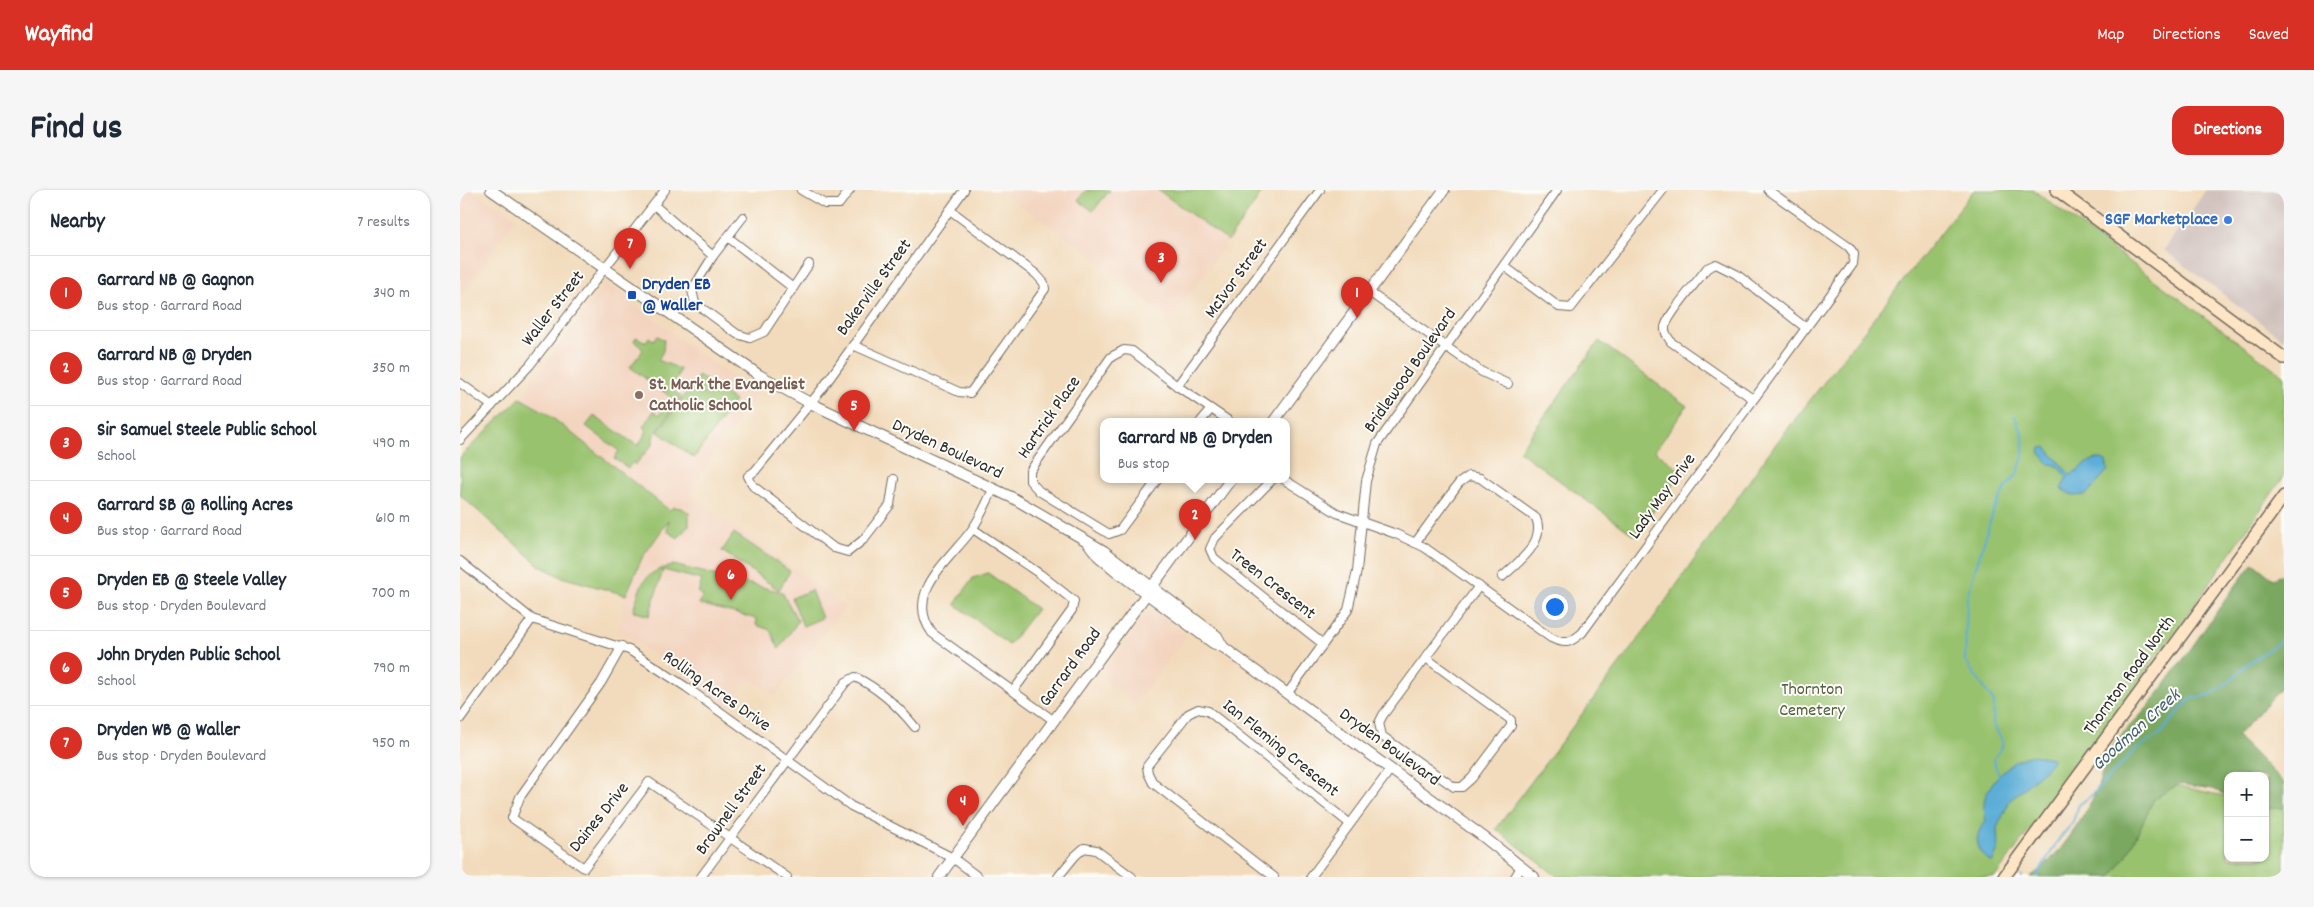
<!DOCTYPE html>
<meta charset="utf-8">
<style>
:root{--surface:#fff;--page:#f6f6f7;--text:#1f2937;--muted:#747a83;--line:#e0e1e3;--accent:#d93025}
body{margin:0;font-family:Dekko,sans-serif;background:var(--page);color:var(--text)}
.controls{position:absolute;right:15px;bottom:15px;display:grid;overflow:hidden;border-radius:10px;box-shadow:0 1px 4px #0004}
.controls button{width:45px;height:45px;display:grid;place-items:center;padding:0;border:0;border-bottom:1px solid var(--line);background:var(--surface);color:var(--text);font:25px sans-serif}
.you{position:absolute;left:1094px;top:416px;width:18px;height:18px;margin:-12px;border:4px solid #fff;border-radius:50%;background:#1a73e8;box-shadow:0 0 0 8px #1a73e833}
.badge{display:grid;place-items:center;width:32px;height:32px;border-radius:50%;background:var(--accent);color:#fff;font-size:16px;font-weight:700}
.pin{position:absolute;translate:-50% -41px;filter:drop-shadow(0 1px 2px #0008)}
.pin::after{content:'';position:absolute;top:26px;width:18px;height:15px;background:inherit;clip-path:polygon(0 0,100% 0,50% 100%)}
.popup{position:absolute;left:640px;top:228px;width:190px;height:65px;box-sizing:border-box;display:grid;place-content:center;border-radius:10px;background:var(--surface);filter:drop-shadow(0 1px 4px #0005);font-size:16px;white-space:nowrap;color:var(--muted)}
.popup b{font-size:19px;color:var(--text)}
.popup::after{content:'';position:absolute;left:50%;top:100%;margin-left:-10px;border:10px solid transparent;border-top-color:var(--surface)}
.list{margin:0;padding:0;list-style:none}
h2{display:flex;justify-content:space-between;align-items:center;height:65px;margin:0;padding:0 20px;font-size:21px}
h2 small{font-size:16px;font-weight:400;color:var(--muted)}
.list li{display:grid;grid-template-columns:32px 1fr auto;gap:15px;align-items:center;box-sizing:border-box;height:75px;padding:0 20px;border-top:1px solid var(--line)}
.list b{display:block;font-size:19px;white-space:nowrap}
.list p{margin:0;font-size:16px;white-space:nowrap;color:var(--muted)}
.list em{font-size:16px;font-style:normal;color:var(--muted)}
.map{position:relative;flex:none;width:1824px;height:687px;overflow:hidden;border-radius:15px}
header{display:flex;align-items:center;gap:30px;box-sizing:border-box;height:70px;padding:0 25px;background:var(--accent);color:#fff}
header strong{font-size:24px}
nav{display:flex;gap:28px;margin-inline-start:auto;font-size:18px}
.intro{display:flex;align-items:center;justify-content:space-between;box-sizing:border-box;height:120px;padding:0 30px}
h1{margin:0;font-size:35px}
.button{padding:12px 22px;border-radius:15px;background:var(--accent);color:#fff;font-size:18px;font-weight:700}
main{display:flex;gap:30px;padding:0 30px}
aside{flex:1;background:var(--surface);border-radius:15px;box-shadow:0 1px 4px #0004}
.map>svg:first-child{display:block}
</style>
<header>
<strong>Wayfind</strong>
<nav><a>Map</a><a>Directions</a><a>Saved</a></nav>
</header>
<div class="intro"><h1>Find us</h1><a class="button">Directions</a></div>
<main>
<aside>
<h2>Nearby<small>7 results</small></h2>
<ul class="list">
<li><span class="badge">1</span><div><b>Garrard NB @ Gagnon</b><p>Bus stop · Garrard Road</p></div><em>340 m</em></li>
<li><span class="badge">2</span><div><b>Garrard NB @ Dryden</b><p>Bus stop · Garrard Road</p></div><em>350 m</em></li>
<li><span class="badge">3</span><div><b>Sir Samuel Steele Public School</b><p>School</p></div><em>490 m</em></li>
<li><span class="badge">4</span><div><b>Garrard SB @ Rolling Acres</b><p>Bus stop · Garrard Road</p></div><em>610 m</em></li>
<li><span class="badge">5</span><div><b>Dryden EB @ Steele Valley</b><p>Bus stop · Dryden Boulevard</p></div><em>700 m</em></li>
<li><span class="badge">6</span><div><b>John Dryden Public School</b><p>School</p></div><em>790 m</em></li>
<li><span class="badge">7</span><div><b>Dryden WB @ Waller</b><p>Bus stop · Dryden Boulevard</p></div><em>950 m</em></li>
</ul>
</aside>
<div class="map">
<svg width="1824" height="687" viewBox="0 0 1824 687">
<rect width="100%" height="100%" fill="#fdfcf7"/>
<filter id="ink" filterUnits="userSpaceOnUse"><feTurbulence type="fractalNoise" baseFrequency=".02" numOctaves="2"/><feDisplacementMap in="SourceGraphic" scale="10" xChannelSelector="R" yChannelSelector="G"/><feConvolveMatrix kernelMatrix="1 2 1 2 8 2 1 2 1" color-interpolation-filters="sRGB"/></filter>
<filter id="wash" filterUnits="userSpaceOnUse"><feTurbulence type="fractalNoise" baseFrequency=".0096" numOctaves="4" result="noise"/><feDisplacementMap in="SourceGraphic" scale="20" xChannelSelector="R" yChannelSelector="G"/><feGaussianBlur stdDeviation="1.12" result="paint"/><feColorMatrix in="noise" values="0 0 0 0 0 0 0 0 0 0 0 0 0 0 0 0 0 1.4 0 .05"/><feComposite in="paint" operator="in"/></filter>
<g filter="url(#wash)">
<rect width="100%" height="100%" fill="#f2dbbc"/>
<g fill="#f3d4bf">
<path d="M0 0H12L56 28 0 107Z"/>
<path d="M538 0H698L768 51 710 130 621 57Z"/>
<path d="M146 93 260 179 298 202 228 303 385 416 315 506 289 488 268 518 158 439 166 405 182 368 213 324 60 208Z"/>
<path d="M692 419 727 446 675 513 640 485Z"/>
</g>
<path fill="#cfc0bb" d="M1746 0H1824V150L1704 60Z"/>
<g fill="#99c26e" stroke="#62764c">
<path d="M626 0H650L633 21 618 10Z"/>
<path d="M698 0H804L768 51Z"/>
<path d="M1514 0H1573L1824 186V286L1735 414 1535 687H1098L1036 639 1188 436 1308 264Z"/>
<path d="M198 146 204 150 203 161 198 170 220 179 213 200 221 207 193 247V254L175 275 173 272 168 278 154 268 159 261 126 236 134 226 178 256 187 241 183 237 194 221 199 225 212 208 170 177 183 160 174 151 176 147 186 152 189 147 193 150Z"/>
<path d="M1139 151 1227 216 1195 261 1222 282 1175 346 1059 261Z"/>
<path d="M239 185 275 211 234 268 198 242Z"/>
<path d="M60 208 85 222 209 320 214 317 222 318 229 323V335L218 348 207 341 209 330 182 368 166 405 101 387 80 376 0 305V267Z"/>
<path d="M274 343 330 381 319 400 262 361Z"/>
<path d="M214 375 322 402 338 431 319 459 310 440 296 435 297 429 239 414 243 406 238 403 242 390 203 380 189 426 173 421C182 392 182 383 214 375Z"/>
<path d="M528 383 577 419 549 455 495 414 513 388Z"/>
<path d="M351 400 362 428 343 436 332 408Z"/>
<path d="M1705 593 1768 607V668H1805V614L1824 616V687H1635Z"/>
</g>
<path fill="#7aa861" stroke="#526a46" d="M1793 373 1813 389 1824 384V495L1777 546 1824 593V618L1805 619V586H1768V606L1753 599 1719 594 1694 609 1667 665 1651 687H1570C1597 669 1621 633 1635 604 1643 587 1642 571 1654 554 1664 539 1681 527 1692 512 1727 467 1757 418 1793 373Z"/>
<g fill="#5cadd7" stroke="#446c81">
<path d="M1586 257 1610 285C1621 279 1634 263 1646 271L1648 280 1626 305 1614 306 1601 299 1607 287 1596 275 1589 274 1579 262 1581 258Z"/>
<path d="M1574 565 1593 568 1588 577 1550 610 1537 638 1538 659 1532 673C1517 662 1511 646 1526 632 1525 623 1522 614 1526 605 1534 586 1554 567 1574 565Z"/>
</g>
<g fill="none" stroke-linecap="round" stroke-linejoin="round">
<g stroke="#5cadd7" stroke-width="2">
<path d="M1539 585 1533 570 1541 559 1543 552 1533 534 1534 512 1505 471 1507 407 1534 319 1546 297 1557 284 1563 267V245L1555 226"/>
<path d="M1562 687V686"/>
<path d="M1576 687 1599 649 1612 634 1619 615 1632 605 1674 561 1700 544 1730 509 1752 504 1771 490 1786 475 1818 453 1824 445"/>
</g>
</g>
</g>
<g filter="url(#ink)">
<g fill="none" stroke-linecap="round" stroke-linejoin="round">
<defs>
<g id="minor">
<path d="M341 0 365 14H379L390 0"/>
<path d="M194 15 253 66"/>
<path d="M283 27 253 66 232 100 235 113 277 144 290 148 304 142 349 74"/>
<path d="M269 48 333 98"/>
<path d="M1044 76 1099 117 1111 118 1203 0"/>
<path d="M909 102 1022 182 1048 194"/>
<path d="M393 155 499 202 510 203 585 99 584 93 576 84 490 20"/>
<path d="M0 193 32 216"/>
<path d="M717 196 860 0"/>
<path d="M1293 209 1211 152C1208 147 1204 143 1205 137 1208 124 1238 91 1247 78L1256 74 1276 84 1346 138"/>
<path d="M741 231 751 219"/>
<path d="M0 250 70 175 205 0"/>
<path d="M434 289 430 315 403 350 388 362 374 358 293 296 288 286 295 281 362 199 504 0"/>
<path d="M698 289 660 340 649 344 579 301 570 291V281L651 167 664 160 672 161 717 196 769 231"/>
<path d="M813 289 755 348 750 359 754 368 863 454"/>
<path d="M823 289 877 323 936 344 964 357 1091 448C1106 455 1110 453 1122 443L1393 74 1394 64 1389 57 1308 0"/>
<path d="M533 300C526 313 520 329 511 341 488 372 444 403 472 443L593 530"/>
<path d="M513 339 580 384 614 411 612 420 554 500"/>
<path d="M955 353 999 293 1009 286 1020 288 1076 328C1086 352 1059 372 1042 387"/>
<path d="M0 371 72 429 169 460 226 497 391 616 493 668 518 687"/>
<path d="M162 456 141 493 60 607 52 628 124 678 189 592 327 687"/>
<path d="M966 468 1051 530V536L1012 588 1002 597H994L922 546 919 533 923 525 1019 396"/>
<path d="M827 504 888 420 897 381 906 291 917 254 1097 0"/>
<path d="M0 529 72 429"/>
<path d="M241 687 386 492 395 487C420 499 438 516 455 537"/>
<path d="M598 687 615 666 624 658 636 660 672 687"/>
<path d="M814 687 693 593 688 583 687 576 728 524 738 519 748 521 889 633"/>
<path d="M851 687 930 580"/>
<path d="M1055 687 1061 677"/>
</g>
<g id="tertiary">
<path d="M31 0 299 185 350 213 553 308 644 361 757 446 763 457"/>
<path d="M814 231 984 0"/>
<path d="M629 354 638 366 656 381 753 453 763 457 1025 648 1074 687"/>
<path d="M479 687 771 289"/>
</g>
<g id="secondary">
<path d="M1597 0 1824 168"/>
<path d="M1544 687 1824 306"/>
</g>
</defs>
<use href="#minor" stroke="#71695e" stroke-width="10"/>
<use href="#tertiary" stroke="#71695e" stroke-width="12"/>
<use href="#secondary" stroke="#71695e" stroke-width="14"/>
<use href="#minor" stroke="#fff" stroke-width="8"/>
<use href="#tertiary" stroke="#fff" stroke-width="10"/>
<use href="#secondary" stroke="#fee5c5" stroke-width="11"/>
</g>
</g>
<circle fill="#3f7fe0" stroke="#fdfcf7" stroke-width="2" cx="1768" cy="30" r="5"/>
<rect fill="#1a4fb4" stroke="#fdfcf7" stroke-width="2" x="167" y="100" width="10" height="10" rx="2.5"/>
<circle fill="#8d6e63" stroke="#fdfcf7" stroke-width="2" cx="179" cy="205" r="5"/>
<g text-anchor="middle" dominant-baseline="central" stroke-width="4" stroke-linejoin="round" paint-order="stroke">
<g font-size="18" font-weight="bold" fill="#366cbe" stroke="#fdfcf7" text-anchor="end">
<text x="1758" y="30">SGF Marketplace</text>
</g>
<g font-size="18" fill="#2b2b2b" stroke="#fdfcf7">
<text transform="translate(777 89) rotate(-54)">McIvor Street</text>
<text transform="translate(415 98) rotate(-54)">Bakerville Street</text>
<text transform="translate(94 119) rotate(-52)">Waller Street</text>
<text transform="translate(951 181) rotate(-55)">Bridlewood Boulevard</text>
<text transform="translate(590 228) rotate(-55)">Hartrick Place</text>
<text transform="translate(487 260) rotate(25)">Dryden Boulevard</text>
<text transform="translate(1203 307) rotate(-54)">Lady May Drive</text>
<text transform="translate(812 395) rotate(38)">Treen Crescent</text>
<text transform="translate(611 478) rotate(-54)">Garrard Road</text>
<text transform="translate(1670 486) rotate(-54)">Thornton Road North</text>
<text transform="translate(256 502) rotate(35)">Rolling Acres Drive</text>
<text transform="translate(929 558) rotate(36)">Dryden Boulevard</text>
<text transform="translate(820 559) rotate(39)">Ian Fleming Crescent</text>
<text transform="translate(272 620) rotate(-54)">Brownell Street</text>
<text transform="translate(140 628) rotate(-51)">Daines Drive</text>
</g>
<g font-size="18" font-weight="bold" fill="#164399" stroke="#fdfcf7" text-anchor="start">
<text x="182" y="95">Dryden EB<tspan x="182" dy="21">@ Waller</tspan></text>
</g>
<g font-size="18" font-weight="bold" fill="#785e54" stroke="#fdfcf7" text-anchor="start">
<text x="189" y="195">St. Mark the Evangelist<tspan x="189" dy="21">Catholic School</tspan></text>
</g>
<g font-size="18" fill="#526042" stroke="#fdfcf7">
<text x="1352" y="500">Thornton<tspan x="1352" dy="21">Cemetery</tspan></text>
</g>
<g font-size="19" font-style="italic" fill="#3f5f70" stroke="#fdfcf7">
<text transform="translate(1677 541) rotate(-42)">Goodman Creek</text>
</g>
</g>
</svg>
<div class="controls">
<button>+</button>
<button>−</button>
</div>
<div class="you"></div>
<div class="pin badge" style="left:897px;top:128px">1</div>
<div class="pin badge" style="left:735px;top:350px">2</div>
<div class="popup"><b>Garrard NB @ Dryden</b>Bus stop</div>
<div class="pin badge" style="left:701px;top:93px">3</div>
<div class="pin badge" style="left:503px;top:636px">4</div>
<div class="pin badge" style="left:394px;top:241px">5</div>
<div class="pin badge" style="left:271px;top:410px">6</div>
<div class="pin badge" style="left:170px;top:79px">7</div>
</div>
</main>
